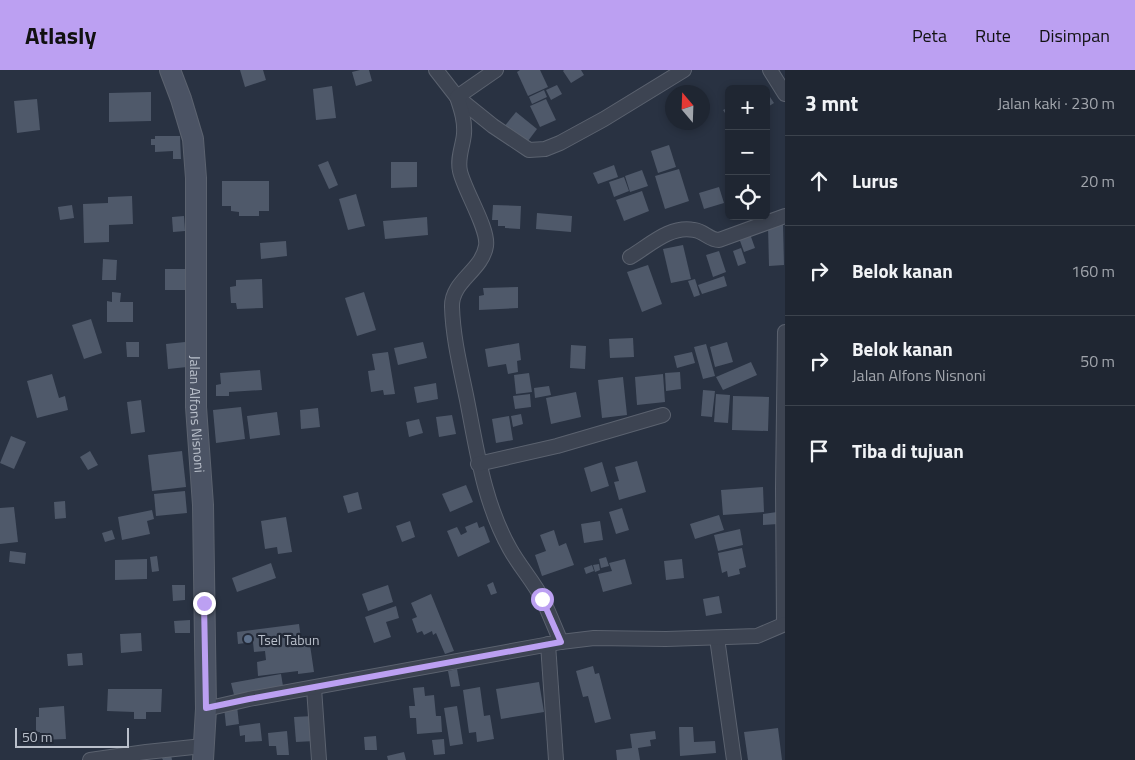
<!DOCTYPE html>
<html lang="id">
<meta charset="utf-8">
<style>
:root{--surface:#1f2632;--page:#272e3a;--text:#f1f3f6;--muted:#a1a5ac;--line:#3c434d;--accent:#bca0f2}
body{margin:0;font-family:"Titillium Web",sans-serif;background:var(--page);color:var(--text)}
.controls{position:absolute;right:15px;top:15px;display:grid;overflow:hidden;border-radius:8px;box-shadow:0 2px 8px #0003}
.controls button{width:45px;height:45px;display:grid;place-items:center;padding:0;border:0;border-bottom:1px solid var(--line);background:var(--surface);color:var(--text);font:25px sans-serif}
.compass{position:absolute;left:665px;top:15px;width:45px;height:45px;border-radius:50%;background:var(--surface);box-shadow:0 2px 8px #0003;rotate:341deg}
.scale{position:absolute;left:15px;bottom:12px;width:114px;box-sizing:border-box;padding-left:5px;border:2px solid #bac0cb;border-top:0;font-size:14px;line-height:18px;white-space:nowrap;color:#bac0cb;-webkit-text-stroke:4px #222937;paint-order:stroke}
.stop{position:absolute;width:15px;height:15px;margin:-11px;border:4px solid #bca0f2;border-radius:50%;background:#fff}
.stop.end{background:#bca0f2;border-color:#fff;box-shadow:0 1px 5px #0008}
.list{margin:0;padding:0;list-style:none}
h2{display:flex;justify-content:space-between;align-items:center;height:65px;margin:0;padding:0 20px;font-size:21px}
h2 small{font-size:16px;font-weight:400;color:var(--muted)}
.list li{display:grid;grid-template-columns:32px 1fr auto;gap:15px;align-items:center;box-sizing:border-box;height:90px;padding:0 20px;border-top:1px solid var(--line)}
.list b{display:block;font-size:19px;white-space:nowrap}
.list p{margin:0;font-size:16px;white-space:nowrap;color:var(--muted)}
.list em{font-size:16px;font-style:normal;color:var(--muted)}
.icon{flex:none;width:28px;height:28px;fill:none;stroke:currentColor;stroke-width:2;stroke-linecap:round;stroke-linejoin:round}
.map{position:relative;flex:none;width:785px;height:690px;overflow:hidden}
header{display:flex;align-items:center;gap:30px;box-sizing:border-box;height:70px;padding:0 25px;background:var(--accent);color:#111}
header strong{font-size:24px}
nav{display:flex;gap:28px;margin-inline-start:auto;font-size:18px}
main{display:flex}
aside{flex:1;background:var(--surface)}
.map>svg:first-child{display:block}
</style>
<header>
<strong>Atlasly</strong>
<nav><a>Peta</a><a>Rute</a><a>Disimpan</a></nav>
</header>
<main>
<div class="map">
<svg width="785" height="690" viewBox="0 0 785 690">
<rect width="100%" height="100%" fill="#293242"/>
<g fill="#4f596a">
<path d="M240 0H263L266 10 245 17Z"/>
<path d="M360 0H369L372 11 356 16 352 2Z"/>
<path d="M520 0H540L548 17 528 26 517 2Z"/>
<path d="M564 0H581L584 5 571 13 563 1Z"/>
<path d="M557 15 562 24 551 30 546 20Z"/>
<path d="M332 16 336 48 316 50 313 19Z"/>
<path d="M544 20 547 27 532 34 529 27Z"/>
<path d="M766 21 774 33 766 38Z"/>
<path d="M151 22V51L109 52V23Z"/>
<path d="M37 29 40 60 17 63 14 31Z"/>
<path d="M546 29 556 50 540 57 530 36Z"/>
<path d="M729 37V49L723 40Z"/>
<path d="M516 42 537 59 525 75 503 58Z"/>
<path d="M155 66H180L181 89H173V81L155 82V75H151V69H155Z"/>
<path d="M669 75 676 97 658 103 651 81Z"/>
<path d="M328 91 338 115 329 119 318 95Z"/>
<path d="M391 92H417V117L391 118Z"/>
<path d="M614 95 618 107 598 114 593 103Z"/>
<path d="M679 99 689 131 665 139 655 106Z"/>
<path d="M642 100 648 116 630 122 625 106Z"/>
<path d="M624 107 629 121 614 127 609 112Z"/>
<path d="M222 111H269V141H259V146H239V142L231 141V136H222Z"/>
<path d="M719 117 724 133 704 139 699 123Z"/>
<path d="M642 121 649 141 624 151 616 130Z"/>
<path d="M356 124 365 156 348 160 339 129Z"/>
<path d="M132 126 133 154 109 155V172L84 173 83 134 108 133V127Z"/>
<path d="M72 135 74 148 60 150 58 137Z"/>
<path d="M493 135 521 136 520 159 505 158V156H498V150H492Z"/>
<path d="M537 143 572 146 571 162 536 159Z"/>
<path d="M184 146 185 161 173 162 172 147Z"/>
<path d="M427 147 428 165 385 169 383 151Z"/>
<path d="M783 155 784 195 769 196 768 156Z"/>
<path d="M750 164 755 178 744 182 739 168Z"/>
<path d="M286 171 287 186 261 189 260 173Z"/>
<path d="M683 175 691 209 671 213 663 179Z"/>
<path d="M741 178 746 193 738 196 733 181Z"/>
<path d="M719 181 726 202 713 207 706 185Z"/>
<path d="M103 189 117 190 116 210H102Z"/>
<path d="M648 195 662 234 642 242 627 202Z"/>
<path d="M165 199H187L188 220H165Z"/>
<path d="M724 206 727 216 702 224 698 215Z"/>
<path d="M262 209 263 238 237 239 236 233H231L230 217 236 216V210Z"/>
<path d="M695 209 700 225 694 227 688 211Z"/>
<path d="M518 217V238L479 240V226L484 225 483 218Z"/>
<path d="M112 222 121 223 120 232H133V252H107V231L112 232Z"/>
<path d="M364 222 376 260 357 266 345 228Z"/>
<path d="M91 249 102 283 84 289 72 255Z"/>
<path d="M633 268 634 287 610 288 609 269Z"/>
<path d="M126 272H139V287H127Z"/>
<path d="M185 272 187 297 168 299 166 274Z"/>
<path d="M423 272 427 288 398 295 394 278Z"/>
<path d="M727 272 733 292 715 297 710 277Z"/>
<path d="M519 273 521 290 517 291 518 302 508 304 506 294 488 297 485 279Z"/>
<path d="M706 274 715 306 703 309 694 277Z"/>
<path d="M571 275 586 276 585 299 570 298Z"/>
<path d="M388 282 395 324 384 325 383 320 371 322 368 301 375 300 372 284Z"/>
<path d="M692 282 695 293 677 298 674 286Z"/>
<path d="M751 292 757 305 723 320 716 307Z"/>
<path d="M260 300 262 320 229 322V326H216V315L221 314 220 303Z"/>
<path d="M680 302 681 319 666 321 665 303Z"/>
<path d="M529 303 532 322 516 324 514 305Z"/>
<path d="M52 304 59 328 65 326 68 340 37 348 27 311Z"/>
<path d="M663 304 665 332 637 335 635 307Z"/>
<path d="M623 307 627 345 602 348 598 310Z"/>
<path d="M436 313 438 329 417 333 414 317Z"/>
<path d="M549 316 551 325 535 328 534 318Z"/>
<path d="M703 320 715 321 712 347 701 346Z"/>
<path d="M576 322 581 347 551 354 546 328Z"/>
<path d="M530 324 531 337 515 339 513 326Z"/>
<path d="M716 324 730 325 728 353 714 352Z"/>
<path d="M733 326 769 327 768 361 732 360Z"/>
<path d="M141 330 145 362 131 364 127 332Z"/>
<path d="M241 337 245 369 216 373 213 340Z"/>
<path d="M318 338 320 357 301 359 300 340Z"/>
<path d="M277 342 280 365 250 369 247 346Z"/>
<path d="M521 344 523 354 513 357 511 346Z"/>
<path d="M452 345 456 364 439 367 436 347Z"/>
<path d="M509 346 513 370 496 373 492 349Z"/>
<path d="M419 349 423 363 409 367 406 352Z"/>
<path d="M11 366 26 372 14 399 0 393Z"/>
<path d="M90 381 98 395 88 400 80 387Z"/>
<path d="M182 381 186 417 152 421 148 385Z"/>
<path d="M637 391 646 422 619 430 614 412 619 411 615 397Z"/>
<path d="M602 392 609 416 591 422 584 398Z"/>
<path d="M466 415 473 432 450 442 442 424Z"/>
<path d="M763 417 764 442 723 445 721 420Z"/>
<path d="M185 421 187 443 156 446 154 424Z"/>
<path d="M358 422 362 439 348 443 343 426Z"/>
<path d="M65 431 66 448 55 449 54 432Z"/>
<path d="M14 437 18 472 0 474V438Z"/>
<path d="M622 438 629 460 616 464 609 442Z"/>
<path d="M152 440 154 449 147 451 150 464 122 470 118 447Z"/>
<path d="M777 442 778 454 763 455V444Z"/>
<path d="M719 445 724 460 695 469 690 454Z"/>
<path d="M286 447 292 482 278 484 277 477 265 479 261 451Z"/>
<path d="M410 451 415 467 402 472 396 456Z"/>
<path d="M600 451 603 470 584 473 581 454Z"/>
<path d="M477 452 479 458 484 456 490 472 458 487 447 461 457 457 461 465 467 462 465 457Z"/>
<path d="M740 459 743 475 718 481 714 465Z"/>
<path d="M112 460 115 469 105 472 102 463Z"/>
<path d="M554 460 559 476 566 473 574 495 542 506 535 485 546 481 540 465Z"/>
<path d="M742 478 746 497 739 499 740 504 728 507 727 501 722 503 718 483Z"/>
<path d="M10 481 26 483 25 494 9 492Z"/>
<path d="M157 486 159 501 152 502 150 487Z"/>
<path d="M606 487 609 496 601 498 599 489Z"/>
<path d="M147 489V509L115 510V490Z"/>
<path d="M625 489 632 514 603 522 598 504 612 501 609 493Z"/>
<path d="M682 489 684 508 666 510 664 491Z"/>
<path d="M271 493 276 508 237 522 232 508Z"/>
<path d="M599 494 600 500 595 502 593 495Z"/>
<path d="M592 495 594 501 586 504 584 498Z"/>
<path d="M493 512 497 523 491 525 487 515Z"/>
<path d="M172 515H185V530L173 531Z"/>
<path d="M388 515 393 532 368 541 362 524Z"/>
<path d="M431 524 454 581 445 584 436 563 433 565 432 561 424 565 422 561 417 563 412 549 417 547 411 533Z"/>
<path d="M719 526 722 543 706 546 703 529Z"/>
<path d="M396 536 399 548 386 552 391 567 374 573 365 547Z"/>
<path d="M190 550V563H175L174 551Z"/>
<path d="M299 554 301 569 309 568 314 602 298 604V601L258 606 257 592 266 590 265 581 254 582 253 572 238 574 237 562Z"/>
<path d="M141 563 142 581 121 583 120 564Z"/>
<path d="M82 583 83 595 68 596 67 584Z"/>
<path d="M593 596 595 604 599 603 611 649 595 653 588 626 583 627 576 601Z"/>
<path d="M457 599 460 616 451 617 448 601Z"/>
<path d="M281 604 283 616 234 625 231 613Z"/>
<path d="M539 612 544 642 501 649 496 619Z"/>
<path d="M424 617 425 626 434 625 436 646H441L442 662 417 664 416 648H410L409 636H415L413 618Z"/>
<path d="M480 617 484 646 490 645 494 669 477 672 476 662 469 663 463 620Z"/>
<path d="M108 619H162L161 642H146V649H134V642L107 641Z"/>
<path d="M64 636 66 669 40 670V662H36V647H39V638Z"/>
<path d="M237 636 239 654 226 656 224 637Z"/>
<path d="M457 636 463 674 450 676 444 638Z"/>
<path d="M313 646 315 671 296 672 294 647Z"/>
<path d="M260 653 262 671 245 672V665L240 666 239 656Z"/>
<path d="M679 657H693L694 672 715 671 716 683 680 686Z"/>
<path d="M778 658 782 690H748L744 662Z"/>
<path d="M287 661 289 685H277L276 676H269L268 663Z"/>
<path d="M655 661 656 669 650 670 651 676 638 678 640 690H617L616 680 632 678 630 664Z"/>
<path d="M376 666 377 680H365L364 667Z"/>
<path d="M444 669 445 684 434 685 432 670Z"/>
<path d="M404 682 406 690H388L387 686Z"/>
<path d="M171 685 172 690H163L162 688Z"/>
</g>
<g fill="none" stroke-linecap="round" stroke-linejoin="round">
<defs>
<g id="street">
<path d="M436 0 457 27 493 56 529 80 545 79 560 73 604 49 684 0"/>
<path d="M496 0 457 27C461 39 465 50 464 64 463 76 457 88 460 101 464 120 489 159 486 176 482 201 451 211 452 237 453 269 461 300 467 330 477 381 484 433 510 479 520 497 534 512 543 530 549 543 555 558 561 572"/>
<path d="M770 0 785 24"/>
<path d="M630 187C649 176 670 155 694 160 704 161 709 170 719 170L785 146"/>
<path d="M478 394 557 376 663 345"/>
<path d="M784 554 783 418 785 262"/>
<path d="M717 568 734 690"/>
<path d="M548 574 556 690"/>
<path d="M314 618 319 690"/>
<path d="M206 639 249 629 561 572 594 568 666 569 757 566 785 554"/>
<path d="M90 690 146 682 203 676"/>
</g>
<g id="secondary">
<path id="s1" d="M170 0 181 29 193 69 196 108V337L203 435 206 639 203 690"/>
</g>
</defs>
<use href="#street" stroke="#5b626f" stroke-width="16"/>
<use href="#secondary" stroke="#5b626f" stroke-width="22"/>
<use href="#street" stroke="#3d4452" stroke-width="14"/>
<use href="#secondary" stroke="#4b5364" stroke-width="20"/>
</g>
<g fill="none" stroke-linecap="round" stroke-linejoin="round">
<path stroke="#bca0f2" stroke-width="6" d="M204 533 206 638 249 629 561 572 542 529"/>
</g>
<circle fill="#5c6f8a" stroke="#222937" stroke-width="2" cx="248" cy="569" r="5"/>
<g text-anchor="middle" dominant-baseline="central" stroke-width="4.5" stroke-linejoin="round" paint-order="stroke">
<g font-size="14" fill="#bac0cb" stroke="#222937">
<text stroke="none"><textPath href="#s1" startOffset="348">Jalan Alfons Nisnoni</textPath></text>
</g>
<g font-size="14" fill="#bac0cb" stroke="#222937" text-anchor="start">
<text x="258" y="569">Tsel Tabun</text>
</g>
</g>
</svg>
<div class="controls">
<button>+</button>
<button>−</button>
<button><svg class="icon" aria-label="locate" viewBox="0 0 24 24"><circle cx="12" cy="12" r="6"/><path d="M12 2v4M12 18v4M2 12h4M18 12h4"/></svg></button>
</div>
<svg class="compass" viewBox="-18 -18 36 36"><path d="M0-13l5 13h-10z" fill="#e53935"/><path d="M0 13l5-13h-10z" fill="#a1a5ac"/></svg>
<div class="scale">50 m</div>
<div class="stop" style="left:542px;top:529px"></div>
<div class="stop end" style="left:204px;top:533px"></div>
</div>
<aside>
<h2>3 mnt<small>Jalan kaki · 230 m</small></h2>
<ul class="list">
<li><svg class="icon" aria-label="ahead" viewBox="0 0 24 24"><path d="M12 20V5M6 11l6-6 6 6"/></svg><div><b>Lurus</b></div><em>20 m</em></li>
<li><svg class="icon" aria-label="right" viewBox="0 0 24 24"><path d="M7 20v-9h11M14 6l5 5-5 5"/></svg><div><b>Belok kanan</b></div><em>160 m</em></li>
<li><svg class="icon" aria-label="right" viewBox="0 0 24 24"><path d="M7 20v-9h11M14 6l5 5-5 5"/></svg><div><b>Belok kanan</b><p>Jalan Alfons Nisnoni</p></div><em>50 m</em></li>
<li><svg class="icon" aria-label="arrive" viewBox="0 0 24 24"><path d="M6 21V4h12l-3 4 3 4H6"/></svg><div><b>Tiba di tujuan</b></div></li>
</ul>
</aside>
</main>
